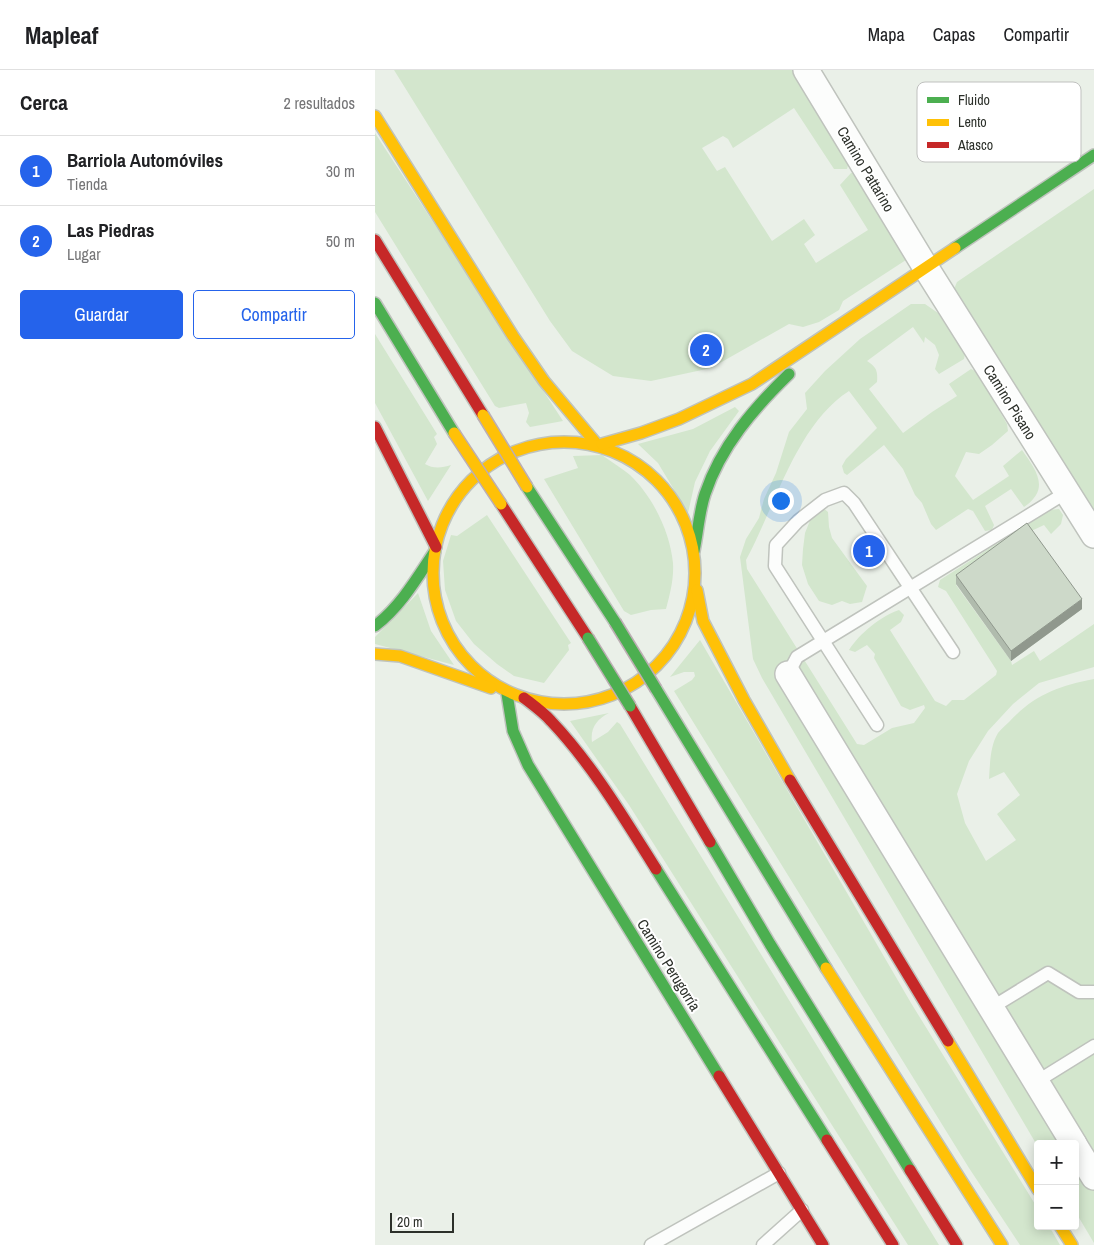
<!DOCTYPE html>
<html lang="es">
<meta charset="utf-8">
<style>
:root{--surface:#fff;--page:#f6f6f6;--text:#202124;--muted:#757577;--line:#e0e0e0;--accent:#2563eb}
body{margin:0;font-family:"Archivo Narrow",sans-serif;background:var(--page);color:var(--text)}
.controls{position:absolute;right:15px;bottom:15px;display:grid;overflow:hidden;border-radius:5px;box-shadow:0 2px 12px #0003}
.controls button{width:45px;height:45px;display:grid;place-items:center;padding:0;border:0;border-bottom:1px solid var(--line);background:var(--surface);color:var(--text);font:25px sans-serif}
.scale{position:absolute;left:15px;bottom:12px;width:64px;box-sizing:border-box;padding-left:5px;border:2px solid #2c302a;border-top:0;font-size:14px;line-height:18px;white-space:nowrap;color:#2c302a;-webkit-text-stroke:4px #fff;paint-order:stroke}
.you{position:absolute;left:405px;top:430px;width:18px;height:18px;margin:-12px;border:4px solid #fff;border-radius:50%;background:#1a73e8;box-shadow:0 0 0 8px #1a73e833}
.badge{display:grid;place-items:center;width:32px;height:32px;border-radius:50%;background:var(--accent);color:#fff;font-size:16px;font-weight:700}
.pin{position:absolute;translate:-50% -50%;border:2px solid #fff;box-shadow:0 1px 5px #0006}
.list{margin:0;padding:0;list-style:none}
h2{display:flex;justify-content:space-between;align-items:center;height:65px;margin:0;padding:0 20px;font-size:21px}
h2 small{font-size:16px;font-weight:400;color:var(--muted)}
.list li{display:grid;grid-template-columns:32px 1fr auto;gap:15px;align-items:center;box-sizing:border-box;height:70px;padding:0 20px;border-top:1px solid var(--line)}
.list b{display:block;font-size:19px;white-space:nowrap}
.list p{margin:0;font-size:16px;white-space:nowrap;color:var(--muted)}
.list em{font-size:16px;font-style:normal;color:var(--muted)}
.actions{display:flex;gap:10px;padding:15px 20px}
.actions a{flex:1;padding:11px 0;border:1px solid var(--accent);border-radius:5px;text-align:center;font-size:18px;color:var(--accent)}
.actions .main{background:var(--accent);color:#fff}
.map{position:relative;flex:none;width:719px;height:1175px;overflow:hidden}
header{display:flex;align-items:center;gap:30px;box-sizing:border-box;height:70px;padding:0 25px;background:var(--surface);border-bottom:1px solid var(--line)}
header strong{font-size:24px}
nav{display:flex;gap:28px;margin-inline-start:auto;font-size:18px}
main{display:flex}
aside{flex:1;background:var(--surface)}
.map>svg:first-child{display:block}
</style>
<header>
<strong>Mapleaf</strong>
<nav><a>Mapa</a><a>Capas</a><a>Compartir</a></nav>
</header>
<main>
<aside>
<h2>Cerca<small>2 resultados</small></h2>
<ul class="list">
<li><span class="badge">1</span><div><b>Barriola Automóviles</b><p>Tienda</p></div><em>30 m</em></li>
<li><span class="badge">2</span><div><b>Las Piedras</b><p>Lugar</p></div><em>50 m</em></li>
</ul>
<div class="actions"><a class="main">Guardar</a><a>Compartir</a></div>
</aside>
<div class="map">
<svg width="719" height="1175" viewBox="0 0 719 1175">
<rect width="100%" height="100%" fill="#eaf0e8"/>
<g fill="#d3e6cd">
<path d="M19 0H425L476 84 472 99H459L419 38 358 78 353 69 348 66 327 78 342 101 350 97 397 171 429 149 440 165 429 174 441 193 493 160 465 115 476 103 483 101 534 188 468 231 464 240 444 252 428 257 414 254 336 298 276 311 238 306 197 281 175 251Z"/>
<path d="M0 63 188 351 155 357 151 352 154 343 151 333 124 338 120 336 0 142Z"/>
<path d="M719 119V448L579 219 582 212Z"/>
<path d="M536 234H550L563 243 590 284 589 289 564 304 560 299 564 285 560 275 550 267 549 273 538 257 492 291C501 297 503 300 502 312L494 319 528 363 557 342 582 326 574 314 596 299 602 302 632 354 633 361 617 375 604 384 591 382 580 406 598 430 634 406 628 396 647 380C661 400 676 419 649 437L636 419 610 436 619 455 617 460 610 461 598 441 593 439 561 460 556 454 547 433 540 425 528 399 509 375 472 405 469 403 467 396 471 389 502 358 474 321C421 355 400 437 371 490L372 499 482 674 489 675 517 658 539 653 550 638 549 635 535 640 526 636 499 588 500 584 492 575 480 582 474 580C484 564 506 546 524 540L529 545 526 552 515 560 560 631 571 636 577 630H589L621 605 622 601 571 521 563 517 565 510 674 440 684 439 688 445 686 454 676 464 669 455 652 463 581 515 636 591 637 595 659 581 665 591 719 554V597L664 613 638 634 613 661 594 691 582 724 590 753 611 791 641 770 622 744 645 725 629 702 614 709C615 694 615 676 623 663 626 659 630 656 634 652 659 625 683 616 719 609V1173L700 1141V1074H663V1077L387 608 378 589 365 487 371 469 384 448 389 429 401 403 414 362 432 339 430 323 450 301 485 269Z"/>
<path d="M0 264 62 364 59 367 62 374 50 394C58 399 67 398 76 395L53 431 0 333Z"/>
<path d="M360 337 364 341 335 381 320 412 313 443 283 393 263 374 318 359Z"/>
<path d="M227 385C236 392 247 398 255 405 278 427 295 462 298 493 299 509 295 524 291 539L276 540 256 545 249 541 169 409 203 398 198 386Z"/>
<path d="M447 437 453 442 454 457 457 468 492 516 487 532 475 534 467 531 457 535 444 531 433 514 427 495 428 479 430 463 436 448Z"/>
<path d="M112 445 196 573 193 575 194 580 169 613 139 606 122 594 99 574 81 551 70 520 68 491 76 465 82 466Z"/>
<path d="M43 523 56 561 79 595 0 574V567Z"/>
<path d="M325 570 536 933 663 1139V1156H674L685 1175H645L594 1098 299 621 317 610 320 606 319 602H309L295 607Z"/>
<path d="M234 643C222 649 215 658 217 672L233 662 242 652 245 654 564 1175H533L254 735 195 651Z"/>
</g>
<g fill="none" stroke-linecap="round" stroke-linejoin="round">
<defs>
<g id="lane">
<path d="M413 604 422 587 692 422"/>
<path d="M502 655 400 496 401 475 423 451 450 430 469 423 479 433 578 582"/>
<path d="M616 938 673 903 704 922H719"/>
<path d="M661 1012 719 976"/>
<path d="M276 1175 404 1103"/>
<path d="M388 1175 427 1140"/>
</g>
<g id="street">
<path d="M431 0 551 198 719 465"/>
<path d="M413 604 699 1074"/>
<path d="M700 1076 719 1107"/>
</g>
<g id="fast">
<path d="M580 178 719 85"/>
<path d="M0 233 79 363"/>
<path d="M152 417 240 552"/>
<path d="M319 481C323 462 324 442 330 424 346 376 379 338 414 304"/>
<path d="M0 556C26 536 42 508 60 481"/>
<path d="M281 619 451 898"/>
<path d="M132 624 138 661 153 695 344 1006"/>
<path d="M335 772 395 874 535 1100"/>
<path d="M281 799 452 1070"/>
</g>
<g id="slow">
<path d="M0 46 138 266 169 311 220 372"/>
<circle cx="189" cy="503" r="131"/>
<path d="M227 374 266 363 304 349 377 314 580 178"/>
<path d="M322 520 328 551 369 630 415 710"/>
<path d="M0 584 25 586 116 618"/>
<path d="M451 898 627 1175"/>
<path d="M573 971 663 1120"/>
<path d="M685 1156 697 1175"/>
</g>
<g id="jam">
<path d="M0 170 108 345"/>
<path d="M0 357 61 477"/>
<path d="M126 434 213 568"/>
<path d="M149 628C158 635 168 642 176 651 217 694 249 748 281 799"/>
<path d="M255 636 335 772"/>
<path d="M415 710 573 971"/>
<path d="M344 1006 448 1175"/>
<path d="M452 1070 518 1175"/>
<path d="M535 1100 582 1175"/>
</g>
</defs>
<use href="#lane" stroke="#bfc3bd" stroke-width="15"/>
<use href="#street" stroke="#bfc3bd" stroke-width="28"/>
<use href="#fast" stroke="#bfc3bd" stroke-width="14"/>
<use href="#slow" stroke="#bfc3bd" stroke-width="14"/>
<use href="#jam" stroke="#bfc3bd" stroke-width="14"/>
<use href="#lane" stroke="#fcfdfc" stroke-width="12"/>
<use href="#street" stroke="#fcfdfc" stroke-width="25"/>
<use href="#fast" stroke="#4caf50" stroke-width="11"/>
<use href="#slow" stroke="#ffc107" stroke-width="11"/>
<use href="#jam" stroke="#c62828" stroke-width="11"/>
<defs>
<g id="fast-bridge">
<path d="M240 552 281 619"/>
<path d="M213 568 255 636"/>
</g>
<g id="slow-bridge">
<path d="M108 345 152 417"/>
<path d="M79 363 126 434"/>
</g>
</defs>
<use href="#fast-bridge" stroke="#bcaeb3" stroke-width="14" stroke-linecap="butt"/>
<use href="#slow-bridge" stroke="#bcaeb3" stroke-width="14" stroke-linecap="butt"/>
<use href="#fast-bridge" stroke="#4caf50" stroke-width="11"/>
<use href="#slow-bridge" stroke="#ffc107" stroke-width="11"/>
</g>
<path fill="#b0bbad" d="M581 505 707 539 636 591 581 514Z"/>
<path fill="#90988d" d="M707 529V539L636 591V581Z"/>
<path fill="#cdd9c9" stroke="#90988d" d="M652 453 707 529 636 581 581 505Z"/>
<g text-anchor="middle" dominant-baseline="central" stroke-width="4" stroke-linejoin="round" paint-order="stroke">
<g font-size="15" fill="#2c302a" stroke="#fff">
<text transform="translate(491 99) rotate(59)">Camino Pattarino</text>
<text transform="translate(635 332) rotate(58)">Camino Pisano</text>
<text transform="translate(294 895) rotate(58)">Camino Perugorría</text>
</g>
</g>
<rect x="542" y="12" width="164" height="80" rx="8" fill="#fff" stroke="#c0c1bf" stroke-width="1"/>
<rect x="552" y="27" width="22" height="6" fill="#4caf50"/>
<rect x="552" y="49" width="22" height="7" fill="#ffc107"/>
<rect x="552" y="72" width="22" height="6" fill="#c62828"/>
<g font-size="14" fill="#2c302a">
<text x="583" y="35">Fluido</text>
<text x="583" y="57">Lento</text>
<text x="583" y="80">Atasco</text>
</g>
</svg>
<div class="controls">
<button>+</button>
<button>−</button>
</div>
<div class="scale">20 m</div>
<div class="you"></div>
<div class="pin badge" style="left:494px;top:481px">1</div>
<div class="pin badge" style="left:331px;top:280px">2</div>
</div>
</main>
